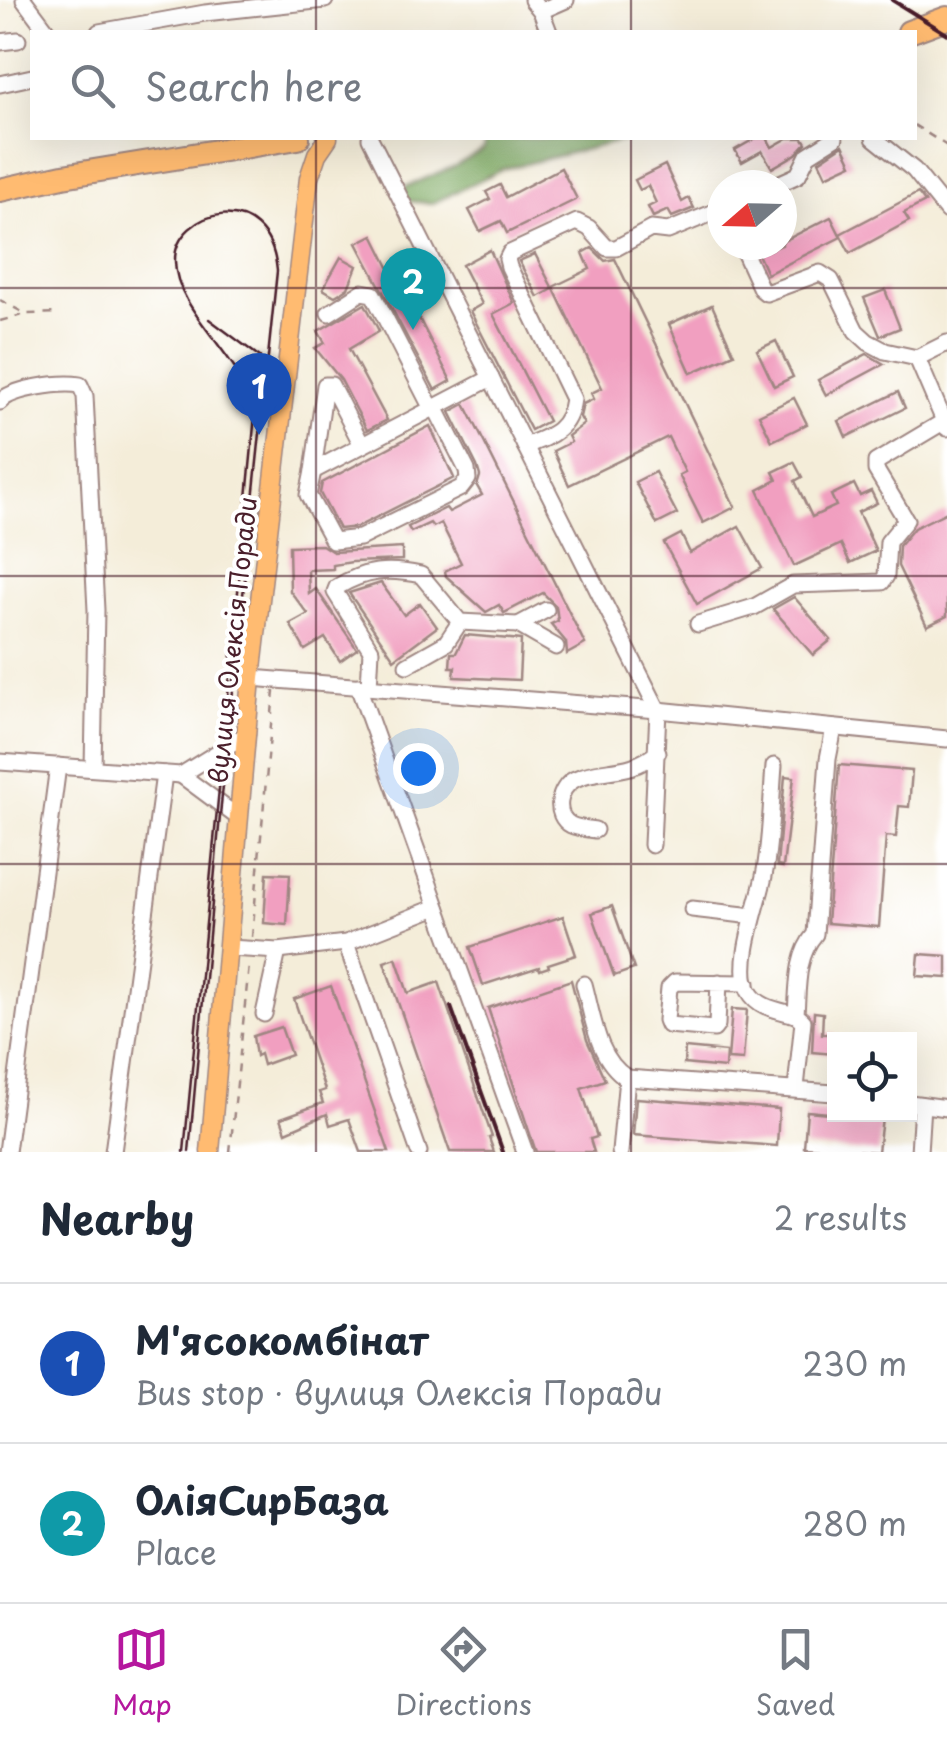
<!DOCTYPE html>
<meta charset="utf-8">
<style>
:root{--surface:#fff;--page:#f2f2f3;--text:#1f2937;--muted:#747a83;--line:#e0e1e3;--accent:#b5179e}
body{margin:0;font-family:"Playpen Sans",sans-serif;background:var(--page);color:var(--text)}
.controls{position:absolute;right:30px;bottom:30px;display:grid;overflow:hidden;border-radius:0px;box-shadow:0 10px 40px #0002}
.controls button{width:90px;height:90px;display:grid;place-items:center;padding:0;border:0;border-bottom:2px solid var(--line);background:var(--surface);color:var(--text);font:50px sans-serif}
.compass{position:absolute;left:707px;top:170px;width:90px;height:90px;border-radius:50%;background:var(--surface);box-shadow:0 10px 40px #0002;rotate:250deg}
.you{position:absolute;left:418px;top:768px;width:35px;height:35px;margin:-25px;border:8px solid #fff;border-radius:50%;background:#1a73e8;box-shadow:0 0 0 15px #1a73e833}
.badge{display:grid;place-items:center;width:65px;height:65px;border-radius:50%;background:var(--accent);color:#fff;font-size:32px;font-weight:700}
.pin{position:absolute;translate:-50% -82px;filter:drop-shadow(0 2px 5px #0008)}
.pin::after{content:'';position:absolute;top:52px;width:35px;height:30px;background:inherit;clip-path:polygon(0 0,100% 0,50% 100%)}
.list{margin:0;padding:0;list-style:none}
h2{display:flex;justify-content:space-between;align-items:center;height:130px;margin:0;padding:0 40px;font-size:42px}
h2 small{font-size:32px;font-weight:400;color:var(--muted)}
.list li{display:grid;grid-template-columns:65px 1fr auto;gap:30px;align-items:center;box-sizing:border-box;height:160px;padding:0 40px;border-top:2px solid var(--line)}
.list b{display:block;font-size:38px;white-space:nowrap}
.list p{margin:0;font-size:32px;white-space:nowrap;color:var(--muted)}
.list em{font-size:32px;font-style:normal;color:var(--muted)}
.icon{flex:none;width:55px;height:55px;fill:none;stroke:currentColor;stroke-width:2;stroke-linecap:round;stroke-linejoin:round}
.map{position:relative;flex:none;width:947px;height:1152px;overflow:hidden}
.search{position:absolute;background:var(--surface);box-shadow:0 10px 40px #0002;left:30px;right:30px;top:30px;height:110px;display:flex;align-items:center;gap:25px;box-sizing:border-box;padding:0 35px;border-radius:0px;color:var(--muted);font-size:38px}
.sheet{height:450px;background:var(--surface)}
nav{display:flex;justify-content:space-around;align-items:center;box-sizing:border-box;height:140px;border-top:2px solid var(--line);background:var(--surface);font-size:28px;color:var(--muted)}
nav a{display:grid;justify-items:center;gap:5px}
nav .on{color:var(--accent)}
.map>svg:first-child{display:block}
</style>
<div class="map">
<svg width="947" height="1152" viewBox="0 0 947 1152">
<rect width="100%" height="100%" fill="#fff"/>
<filter id="ink" filterUnits="userSpaceOnUse"><feTurbulence type="fractalNoise" baseFrequency=".01" numOctaves="2"/><feDisplacementMap in="SourceGraphic" scale="20" xChannelSelector="R" yChannelSelector="G"/><feConvolveMatrix kernelMatrix="1 2 1 2 8 2 1 2 1" color-interpolation-filters="sRGB"/></filter>
<filter id="wash" filterUnits="userSpaceOnUse"><feTurbulence type="fractalNoise" baseFrequency=".0048" numOctaves="4" result="noise"/><feDisplacementMap in="SourceGraphic" scale="40" xChannelSelector="R" yChannelSelector="G"/><feGaussianBlur stdDeviation="2.25" result="paint"/><feColorMatrix in="noise" values="0 0 0 0 0 0 0 0 0 0 0 0 0 0 0 0 0 1.4 0 .05"/><feComposite in="paint" operator="in"/></filter>
<g filter="url(#wash)">
<rect width="100%" height="100%" fill="#f4edd9"/>
<path fill="#7da961" stroke="#646446" stroke-width="2.5" d="M486 138H633L503 169 433 203 404 201 405 187 455 166 484 149Z"/>
<g id="blocks">
<g fill="#f19fc0">
<path d="M756 138H767L772 147 788 138H803L806 143 796 154 772 168 762 151 742 162 735 150Z"/>
<path d="M843 145 852 164 826 176 819 161Z"/>
<path d="M665 165 682 202 689 198 694 208 672 217 668 210 653 217 648 207 656 203 648 186 640 190 635 180Z"/>
<path d="M561 168 577 199 507 233 501 221 480 231 469 210 490 199 486 192 500 185 506 197Z"/>
<path d="M918 193 925 202 904 213 909 221 850 253 840 234Z"/>
<path d="M831 217 841 237 767 274 758 254 782 245V242Z"/>
<path d="M373 235 391 271 394 269 451 381 435 390 357 243Z"/>
<path d="M592 248 605 261 615 259 735 507 703 523 679 475 685 472 668 437 569 485 553 451 571 442 568 436 584 424 580 417 583 404 594 399 591 393 602 388 553 287 590 269 583 253Z"/>
<path d="M490 250 514 303 493 314 548 421 531 430 470 311 482 304 462 265Z"/>
<path d="M535 254 553 289 538 297 519 261Z"/>
<path d="M341 257 357 266 348 288 335 296 323 289Z"/>
<path d="M885 290 900 328 880 336 864 298Z"/>
<path d="M365 304 379 331 349 349 387 420 367 430 341 380 315 348 325 343 318 331Z"/>
<path d="M712 305 734 354 691 373 669 324Z"/>
<path d="M776 341 793 377 774 386 757 350Z"/>
<path d="M867 354 884 364 826 395 818 380Z"/>
<path d="M898 392 905 408 846 437 839 421Z"/>
<path d="M794 398 807 424 772 441 759 415Z"/>
<path d="M465 404 585 644 567 654 566 642 551 624 558 621 556 606 543 593 504 613 499 605 486 612 446 576 445 571 461 563 441 523 433 527 430 523 411 532 408 527 446 508 449 512 482 495 477 486 480 476 477 466 450 412Z"/>
<path d="M430 426 454 478 357 527 339 529 320 493 322 483Z"/>
<path d="M794 462 802 477 795 481 812 517 836 506 831 495 854 484 860 496 871 491 877 503 858 512 876 551 850 563 841 544 794 566 758 490 777 480 773 472Z"/>
<path d="M655 472 677 514 657 524 635 482Z"/>
<path d="M947 512V616L927 626 898 566 899 546 914 528Z"/>
<path d="M739 526 762 568 697 604 664 543 681 534 690 553Z"/>
<path d="M322 545 333 552 402 548V560L352 562 333 565V569L308 570 309 594 316 589 357 649 340 661 325 638 305 650 290 624 308 614 290 591 289 546Z"/>
<path d="M381 583 404 615 420 603 437 627 394 659 349 593Z"/>
<path d="M794 597 831 640 813 655 773 609Z"/>
<path d="M465 635 521 640 519 680 454 677 455 667H450L451 653H456Z"/>
<path d="M839 765 912 771 909 807 899 806 896 837 886 836 879 927 827 923Z"/>
<path d="M785 776 794 777 783 867 777 866Z"/>
<path d="M267 873 290 874 287 925 264 923Z"/>
<path d="M612 906 634 969 614 976 592 913Z"/>
<path d="M563 916 576 955 548 964 549 967 540 970 539 967 483 985 470 947Z"/>
<path d="M919 954 947 956V978L917 976Z"/>
<path d="M396 958 408 993 439 982 492 1137 489 1138 494 1152H450L384 962Z"/>
<path d="M571 980 587 1040 605 1080 581 1088 597 1137 590 1139 594 1152H536L488 1008Z"/>
<path d="M331 986 389 1152H361L349 1119 330 1125 327 1114 286 1132 281 1118 323 1103 319 1092 325 1090 294 999Z"/>
<path d="M732 1009 747 1010 743 1060 728 1059Z"/>
<path d="M814 1012 823 1013 822 1034H834V1054L812 1052Z"/>
<path d="M281 1027 291 1055 263 1065 260 1054 256 1056 253 1036Z"/>
<path d="M685 1048 726 1052 725 1068 684 1064Z"/>
<path d="M636 1098 779 1109 777 1146 633 1135Z"/>
<path d="M807 1111 882 1118 878 1152 804 1147Z"/>
</g>
</g>
</g>
<g filter="url(#ink)">
<use href="#blocks" fill-opacity="0" stroke="#9f8682" stroke-width="2.5"/>
<g fill="none" stroke-linecap="round" stroke-linejoin="round">
<defs>
<g id="minor">
<path d="M24 0 48 32"/>
<path d="M532 0 541 11 549 32"/>
<path d="M541 11 566 0"/>
<path d="M99 32 205 13 325 0"/>
<path d="M0 42 18 40"/>
<path d="M0 84 32 77"/>
<path d="M370 138 658 710 652 845"/>
<path d="M874 138 914 170 947 211"/>
<path d="M776 185 798 175 808 155 835 138"/>
<path d="M741 245 761 289 766 293 820 273 831 280 856 331 868 342 885 351 917 358 947 343"/>
<path d="M329 313 362 292 373 294 432 409"/>
<path d="M917 358 947 428"/>
<path d="M0 402C11 388 62 382 80 385L85 396 96 610 93 768"/>
<path d="M362 445 331 385H325L313 471 491 378"/>
<path d="M525 446C551 436 569 430 573 399L509 267 507 259 510 253 577 222 589 228 607 248H616L651 229 668 231 722 209"/>
<path d="M313 471 308 495 333 541 360 538 461 488 468 479 467 470 435 407"/>
<path d="M698 624 754 607 793 585 882 582 886 576 888 542 906 520 876 470V462L943 422"/>
<path d="M518 625 556 647"/>
<path d="M407 665 446 643 460 622"/>
<path d="M251 678 658 710 947 739"/>
<path d="M358 686 525 1152"/>
<path d="M369 687 371 650 335 592 337 587C365 570 388 568 421 575L460 622 518 625 546 610"/>
<path d="M0 762 181 775 247 734"/>
<path d="M774 766C771 802 771 840 764 876 759 904 735 964 749 991 758 1008 778 1010 796 1015"/>
<path d="M181 775 239 818"/>
<path d="M595 830C588 829 577 828 571 825 553 815 558 788 575 779 602 766 628 777 658 752"/>
<path d="M692 909 753 916"/>
<path d="M346 943 419 1152"/>
<path d="M229 948 278 951 346 943 437 907"/>
<path d="M719 982 717 1025 714 1029 668 1025 666 1020 669 988 675 982 747 983"/>
<path d="M584 984C593 1017 597 1059 627 1078L834 1093"/>
<path d="M264 1014 278 951"/>
<path d="M796 1088 803 1021 796 1015C798 987 796 956 815 934L828 759 834 728"/>
<path d="M910 1103 947 1108"/>
<path d="M7 1152 58 766"/>
<path d="M113 1152 164 774"/>
<path d="M620 1152 627 1078"/>
<path d="M919 1152 922 1105"/>
</g>
<path id="major" d="M210 1152 251 678 309 178 317 154 328 138"/>
<g id="highway">
<path d="M909 32 947 18"/>
<path d="M0 190 63 176 298 138"/>
</g>
</defs>
<use href="#minor" stroke="#9f8682" stroke-width="19"/>
<use href="#major" stroke="#9f8682" stroke-width="21"/>
<use href="#highway" stroke="#9f8682" stroke-width="26"/>
<g stroke="#9f8682" stroke-width="2.5" stroke-dasharray="8 8" stroke-linecap="butt">
<path d="M914 125 947 146"/>
<path d="M0 300 26 314 59 313"/>
<path d="M0 321 22 315"/>
<path d="M252 937 274 691"/>
<path d="M230 1152 249 965"/>
</g>
<use href="#minor" stroke="#fff" stroke-width="15"/>
<use href="#major" stroke="#ffbb71" stroke-width="18"/>
<use href="#highway" stroke="#ffbb71" stroke-width="22"/>
<g stroke="#4a1f2b" stroke-width="2.5">
<path d="M209 319 260 357"/>
<path d="M184 1152 255 415C249 362 175 313 175 261 174 210 269 185 277 271L221 805 189 1152"/>
</g>
<g stroke="#4a1f2b" stroke-width="4">
<path d="M892 0 947 34"/>
<path d="M451 1007 503 1152"/>
</g>
</g>
</g>
<path fill="none" stroke="#4a1f2b" stroke-width="2.5" stroke-opacity="0.55" d="M316 0V32M631 0V32M316 138V1152M631 138V1152M0 288H947M0 576H947M0 864H947"/>
<g text-anchor="middle" dominant-baseline="central" stroke-width="8" stroke-linejoin="round" paint-order="stroke">
<g font-size="25" fill="#4a1f2b" stroke="#fff">
<text transform="translate(232 640) rotate(-84)">вулиця Олексія Поради</text>
</g>
</g>
</svg>
<div class="controls">
<button><svg class="icon" aria-label="locate" viewBox="0 0 24 24"><circle cx="12" cy="12" r="6"/><path d="M12 2v4M12 18v4M2 12h4M18 12h4"/></svg></button>
</div>
<svg class="compass" viewBox="-18 -18 36 36"><path d="M0-13l5 13h-10z" fill="#e53935"/><path d="M0 13l5-13h-10z" fill="#747a83"/></svg>
<div class="you"></div>
<div class="pin badge" style="left:259px;top:435px;background:#1a4fb4">1</div>
<div class="pin badge" style="left:413px;top:330px;background:#0f9aa8">2</div>
<div class="search"><svg class="icon" aria-label="search" viewBox="0 0 24 24"><circle cx="10" cy="10" r="6"/><path d="M15 15l6 6"/></svg>Search here</div>
</div>
<section class="sheet">
<h2>Nearby<small>2 results</small></h2>
<ul class="list">
<li><span class="badge" style="background:#1a4fb4">1</span><div><b>М'ясокомбінат</b><p>Bus stop · вулиця Олексія Поради</p></div><em>230 m</em></li>
<li><span class="badge" style="background:#0f9aa8">2</span><div><b>ОліяСирБаза</b><p>Place</p></div><em>280 m</em></li>
</ul>
</section>
<nav>
<a class="on"><svg class="icon" aria-label="map" viewBox="0 0 24 24"><path d="M3 6l6-2 6 2 6-2v14l-6 2-6-2-6 2zM9 4v14M15 6v14"/></svg>Map</a>
<a><svg class="icon" aria-label="directions" viewBox="0 0 24 24"><path d="M12 3l9 9-9 9-9-9zM9 14v-3h6M13 9l2 2-2 2"/></svg>Directions</a>
<a><svg class="icon" aria-label="saved" viewBox="0 0 24 24"><path d="M7 4h10v16l-5-4-5 4z"/></svg>Saved</a>
</nav>
